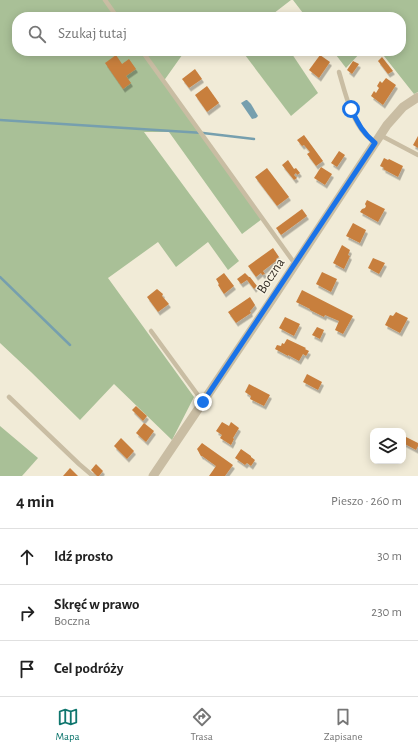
<!DOCTYPE html>
<html lang="pl">
<meta charset="utf-8">
<style>
:root{--surface:#fff;--page:#f2f2f2;--text:#222;--muted:#767676;--line:#e0e0e0;--accent:#0f766e}
body{margin:0;font-family:"Alegreya Sans",sans-serif;background:var(--page);color:var(--text)}
.controls{position:absolute;right:12px;bottom:12px;display:grid;overflow:hidden;border-radius:8px;box-shadow:0 2px 10px #0003}
.controls button{width:36px;height:36px;display:grid;place-items:center;padding:0;border:0;border-bottom:1px solid var(--line);background:var(--surface);color:var(--text);font:20px sans-serif}
.stop{position:absolute;width:12px;height:12px;margin:-9px;border:3px solid #1a73e8;border-radius:50%;background:#fff}
.stop.end{background:#1a73e8;border-color:#fff;box-shadow:0 1px 4px #0008}
.list{margin:0;padding:0;list-style:none}
h2{display:flex;justify-content:space-between;align-items:center;height:52px;margin:0;padding:0 16px;font-size:17px}
h2 small{font-size:13px;font-weight:400;color:var(--muted)}
.list li{display:grid;grid-template-columns:26px 1fr auto;gap:12px;align-items:center;box-sizing:border-box;height:56px;padding:0 16px;border-top:1px solid var(--line)}
.list b{display:block;font-size:15px;white-space:nowrap}
.list p{margin:0;font-size:13px;white-space:nowrap;color:var(--muted)}
.list em{font-size:13px;font-style:normal;color:var(--muted)}
.icon{flex:none;width:22px;height:22px;fill:none;stroke:currentColor;stroke-width:2;stroke-linecap:round;stroke-linejoin:round}
.map{position:relative;flex:none;width:418px;height:476px;overflow:hidden}
.search{position:absolute;background:var(--surface);box-shadow:0 2px 10px #0003;left:12px;right:12px;top:12px;height:44px;display:flex;align-items:center;gap:10px;box-sizing:border-box;padding:0 14px;border-radius:16px;color:var(--muted);font-size:15px}
.sheet{height:220px;background:var(--surface)}
nav{display:flex;justify-content:space-around;align-items:center;box-sizing:border-box;height:56px;border-top:1px solid var(--line);background:var(--surface);font-size:11px;color:var(--muted)}
nav a{display:grid;justify-items:center;gap:2px}
nav .on{color:var(--accent)}
.map>svg:first-child{display:block}
</style>
<div class="map">
<svg width="418" height="476" viewBox="0 0 418 476">
<defs>
<filter id="shadow"><feDropShadow dx="2" dy="3.5" stdDeviation="0" flood-color="#0004"/></filter>
</defs>
<rect width="100%" height="100%" fill="#f1ebd7"/>
<g fill="#a9c097">
<path d="M0 0H291L269 17H17V51H185L163 82 262 219 242 234 169 132H144L239 261 228 270 208 242 176 267 158 242 108 278 194 397 172 440 114 384 80 420 31 372 0 343Z"/>
<path d="M293 0H418V92L414 94 380 51H401V17H306Z"/>
<path d="M242 51H290L318 93 291 116Z"/>
<path d="M333 51H362L346 68Z"/>
<path d="M0 426 38 458 22 476H0Z"/>
</g>
<path fill="#769fae" d="M246 100H247L251 104 258 116 256 118 252 119 241 103Z"/>
<g fill="none" stroke-linecap="round" stroke-linejoin="round">
<g stroke="#769fae" stroke-width="2.5">
<path d="M0 120 203 133 254 139"/>
<path d="M0 277 70 345"/>
</g>
</g>
<g fill="#c87f3e" filter="url(#shadow)">
<path d="M116 55 122 64 129 59 136 69 126 76 131 83 123 89 105 63Z"/>
<path d="M320 55 330 62 319 78 309 70Z"/>
<path d="M382 57 393 71 388 74 378 61Z"/>
<path d="M353 61 359 64 352 74 347 70Z"/>
<path d="M195 69 202 79 189 88 182 79Z"/>
<path d="M386 78 396 85 383 105 371 96 374 91 376 93 379 88 377 86 380 81 382 83Z"/>
<path d="M207 86 219 103 207 112 195 95Z"/>
<path d="M304 135 323 161 316 166 307 154 310 152 304 145 302 146 297 140Z"/>
<path d="M418 136V148L413 145Z"/>
<path d="M339 151 345 155 337 167 331 163Z"/>
<path d="M384 158 388 160 389 159 403 166 398 177 383 169 384 168 380 166Z"/>
<path d="M288 160 294 169 296 168 300 173 297 175 296 173 294 175 297 178 294 180 282 165Z"/>
<path d="M321 167 332 174 325 185 314 178Z"/>
<path d="M267 168 289 197 277 206 255 177Z"/>
<path d="M367 200 385 209 378 222 360 212 362 209 365 208 366 206 365 204Z"/>
<path d="M302 209 307 216 281 235 276 228Z"/>
<path d="M353 223 366 230 360 243 346 236Z"/>
<path d="M342 245 350 250 348 255 350 256 344 269 333 263Z"/>
<path d="M273 248 279 257 276 259V261L263 271 265 274 262 275 261 273 256 277 248 266Z"/>
<path d="M373 258 385 263 379 274 368 268Z"/>
<path d="M322 272 337 279 331 292 316 284Z"/>
<path d="M224 273 234 286 224 294 218 285 219 284 216 279Z"/>
<path d="M245 273 249 277H250L257 286 254 289 247 280 241 284 237 279Z"/>
<path d="M157 289 163 294 162 296 169 304 158 312 147 297Z"/>
<path d="M302 290 353 316 343 334 335 330 339 321 325 315 324 317 310 310V309L296 302Z"/>
<path d="M250 297 255 305 252 309 250 311 251 313 236 323 228 312Z"/>
<path d="M396 312 408 318 400 333 385 325 390 315 393 316Z"/>
<path d="M285 317 300 324 294 336 279 328Z"/>
<path d="M317 327 324 330 320 339 312 335Z"/>
<path d="M287 339 306 348 305 349 309 351 306 356 303 354 299 361 288 355V356L275 349 277 345 281 346 282 343 284 344Z"/>
<path d="M307 374 322 382 318 390 303 382Z"/>
<path d="M249 384 270 395 264 406 250 399 251 396 245 392Z"/>
<path d="M136 406 147 416 143 421 132 410Z"/>
<path d="M222 422 229 426 231 422 239 428 233 438 234 439 231 445 220 438 222 435 216 431Z"/>
<path d="M144 423 154 431 146 442 136 433Z"/>
<path d="M404 436 418 443V446L416 450 403 443V439Z"/>
<path d="M121 438 134 451 127 459 114 446Z"/>
<path d="M202 443 233 465 225 476H209L216 466 202 456H201L197 449Z"/>
<path d="M241 449 251 456V457L255 460 251 466 247 463 245 465 235 458Z"/>
<path d="M96 464 103 471 99 476H97L91 470Z"/>
<path d="M70 468 78 476H63Z"/>
</g>
<g fill="none" stroke-linecap="round" stroke-linejoin="round">
<g stroke="#c9bda3" stroke-width="4.5">
<path d="M105 0 117 17"/>
<path d="M142 51 295 264"/>
<path d="M339 72C345 92 351 119 365 134 368 137 372 140 375 143"/>
<path d="M380 135 418 155"/>
<path d="M151 331 203 402"/>
<path d="M9 397 79 464 93 476"/>
</g>
<path stroke="#c9bda3" stroke-width="9" d="M153 476 273 298 387 125 403 107 418 97"/>
</g>
<g fill="none" stroke-linecap="round" stroke-linejoin="round">
<path stroke="#1a73e8" stroke-width="5" d="M203 402 375 143C362 132 358 123 351 109"/>
</g>
<g text-anchor="middle" dominant-baseline="central" stroke-width="3" stroke-linejoin="round" paint-order="stroke">
<g font-size="14" fill="#342d25" stroke="#f9f4e3">
<text transform="translate(271 276) rotate(-57)">Boczna</text>
</g>
</g>
</svg>
<div class="controls">
<button><svg class="icon" aria-label="layers" viewBox="0 0 24 24"><path d="M12 4l9 5-9 5-9-5zM3 14l9 5 9-5"/></svg></button>
</div>
<div class="stop" style="left:351px;top:109px"></div>
<div class="stop end" style="left:203px;top:402px"></div>
<div class="search"><svg class="icon" aria-label="search" viewBox="0 0 24 24"><circle cx="10" cy="10" r="6"/><path d="M15 15l6 6"/></svg>Szukaj tutaj</div>
</div>
<section class="sheet">
<h2>4 min<small>Pieszo · 260 m</small></h2>
<ul class="list">
<li><svg class="icon" aria-label="ahead" viewBox="0 0 24 24"><path d="M12 20V5M6 11l6-6 6 6"/></svg><div><b>Idź prosto</b></div><em>30 m</em></li>
<li><svg class="icon" aria-label="right" viewBox="0 0 24 24"><path d="M7 20v-9h11M14 6l5 5-5 5"/></svg><div><b>Skręć w prawo</b><p>Boczna</p></div><em>230 m</em></li>
<li><svg class="icon" aria-label="arrive" viewBox="0 0 24 24"><path d="M6 21V4h12l-3 4 3 4H6"/></svg><div><b>Cel podróży</b></div></li>
</ul>
</section>
<nav>
<a class="on"><svg class="icon" aria-label="map" viewBox="0 0 24 24"><path d="M3 6l6-2 6 2 6-2v14l-6 2-6-2-6 2zM9 4v14M15 6v14"/></svg>Mapa</a>
<a><svg class="icon" aria-label="directions" viewBox="0 0 24 24"><path d="M12 3l9 9-9 9-9-9zM9 14v-3h6M13 9l2 2-2 2"/></svg>Trasa</a>
<a><svg class="icon" aria-label="saved" viewBox="0 0 24 24"><path d="M7 4h10v16l-5-4-5 4z"/></svg>Zapisane</a>
</nav>
